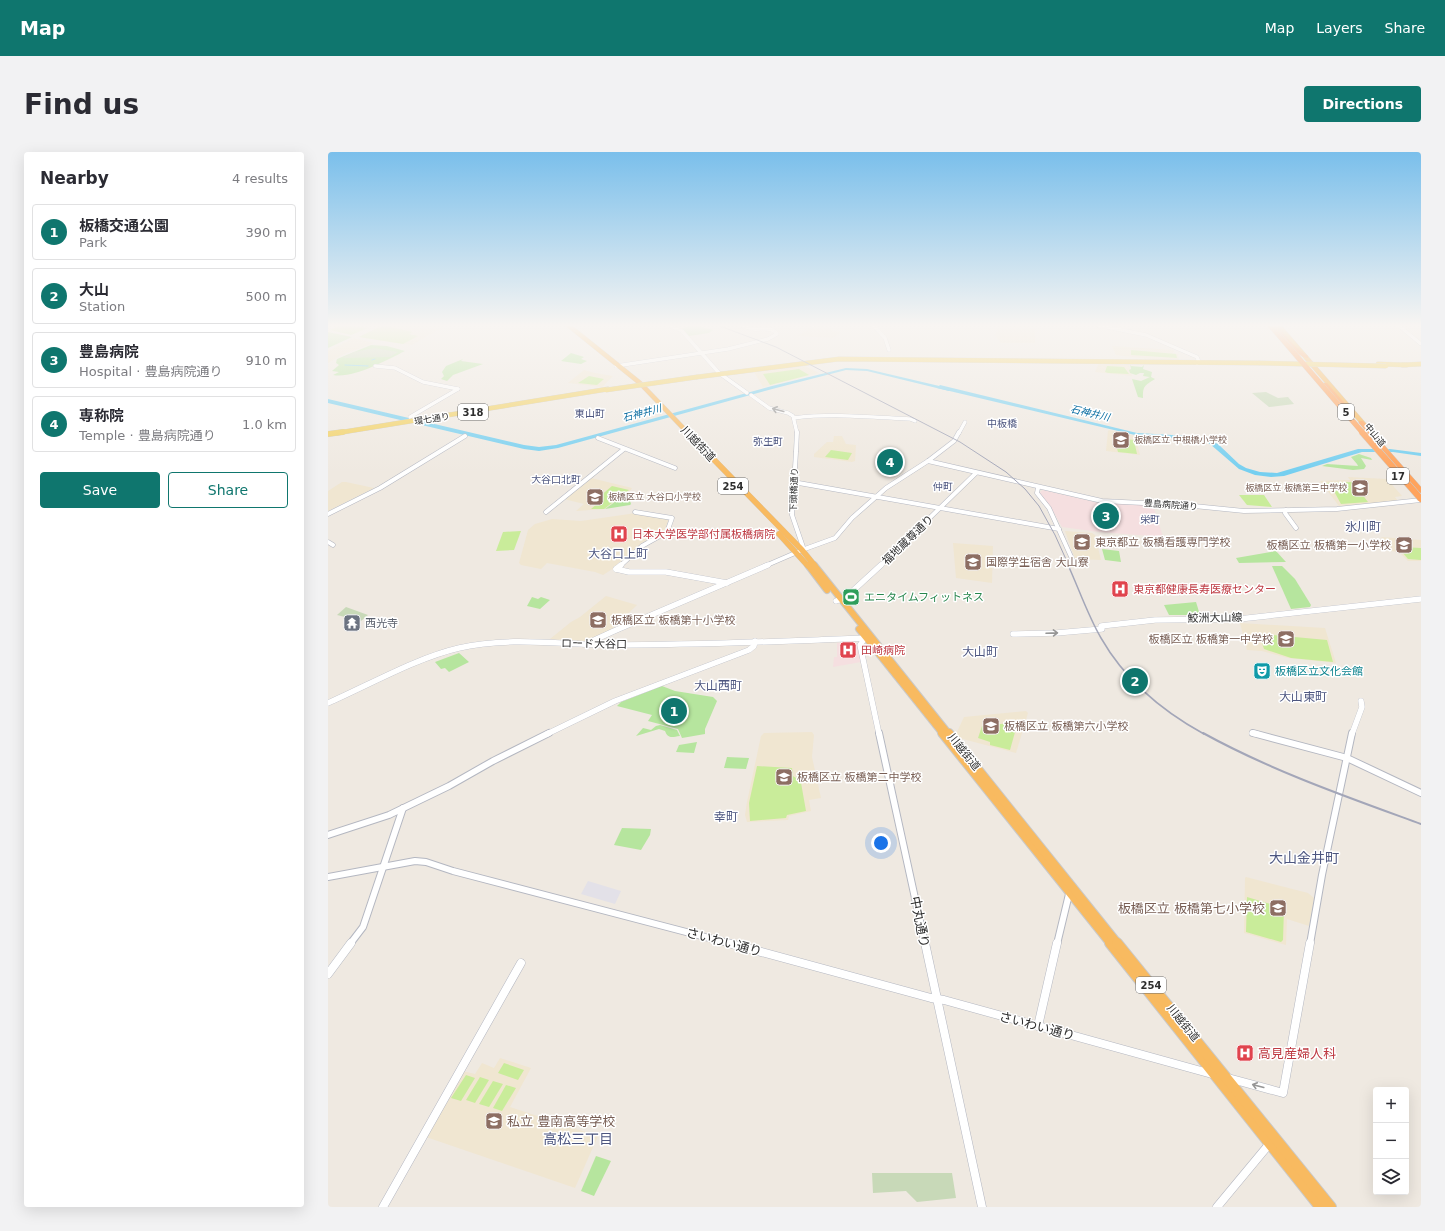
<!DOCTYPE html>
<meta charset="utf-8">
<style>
:root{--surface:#fff;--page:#f2f2f3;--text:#2b2b33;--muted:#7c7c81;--line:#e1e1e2;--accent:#0f766e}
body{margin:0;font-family:"DejaVu Sans","Noto Sans JP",sans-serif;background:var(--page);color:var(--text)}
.controls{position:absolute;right:12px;bottom:12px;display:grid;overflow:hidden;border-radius:4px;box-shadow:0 4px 16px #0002}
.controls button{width:36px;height:36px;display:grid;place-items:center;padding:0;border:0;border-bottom:1px solid var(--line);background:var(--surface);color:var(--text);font:20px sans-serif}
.you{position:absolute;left:553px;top:691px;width:14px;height:14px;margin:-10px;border:3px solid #fff;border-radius:50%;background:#1a73e8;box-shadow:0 0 0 6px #1a73e833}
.badge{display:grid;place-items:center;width:26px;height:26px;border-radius:50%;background:var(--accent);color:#fff;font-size:13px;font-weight:700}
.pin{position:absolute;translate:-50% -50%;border:2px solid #fff;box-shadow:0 1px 4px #0006}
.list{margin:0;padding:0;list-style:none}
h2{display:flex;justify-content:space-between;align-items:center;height:52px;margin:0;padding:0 16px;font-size:17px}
h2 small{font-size:13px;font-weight:400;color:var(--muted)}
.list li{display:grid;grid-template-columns:26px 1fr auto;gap:12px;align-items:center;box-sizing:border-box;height:56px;margin:0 8px 8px;padding:0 8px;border:1px solid var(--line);border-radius:4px}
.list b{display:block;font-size:15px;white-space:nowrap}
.list p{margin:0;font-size:13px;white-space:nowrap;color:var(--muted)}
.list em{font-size:13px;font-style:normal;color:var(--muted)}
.actions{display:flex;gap:8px;padding:12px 16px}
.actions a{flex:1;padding:9px 0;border:1px solid var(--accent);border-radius:4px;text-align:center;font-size:14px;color:var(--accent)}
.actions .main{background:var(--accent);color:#fff}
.icon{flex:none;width:22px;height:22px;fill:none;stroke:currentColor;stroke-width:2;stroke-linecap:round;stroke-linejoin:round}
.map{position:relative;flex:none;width:1093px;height:1055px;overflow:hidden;border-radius:4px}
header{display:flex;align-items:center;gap:24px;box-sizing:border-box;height:56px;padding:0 20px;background:var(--accent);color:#fff}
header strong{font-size:19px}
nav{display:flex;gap:22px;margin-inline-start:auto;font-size:14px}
.intro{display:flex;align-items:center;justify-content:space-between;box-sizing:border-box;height:96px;padding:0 24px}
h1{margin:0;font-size:28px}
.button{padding:10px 18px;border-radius:4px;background:var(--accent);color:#fff;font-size:14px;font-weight:700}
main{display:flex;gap:24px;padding:0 24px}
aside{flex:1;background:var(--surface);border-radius:4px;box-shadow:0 4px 16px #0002}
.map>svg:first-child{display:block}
</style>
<header>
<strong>Map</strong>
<nav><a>Map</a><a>Layers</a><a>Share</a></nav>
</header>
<div class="intro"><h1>Find us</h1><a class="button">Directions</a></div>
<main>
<aside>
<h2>Nearby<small>4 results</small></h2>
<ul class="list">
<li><span class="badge">1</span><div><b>板橋交通公園</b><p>Park</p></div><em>390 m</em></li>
<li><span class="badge">2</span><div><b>大山</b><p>Station</p></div><em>500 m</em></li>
<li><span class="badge">3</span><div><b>豊島病院</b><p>Hospital · 豊島病院通り</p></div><em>910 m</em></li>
<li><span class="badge">4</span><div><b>専称院</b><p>Temple · 豊島病院通り</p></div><em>1.0 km</em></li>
</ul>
<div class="actions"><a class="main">Save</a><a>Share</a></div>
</aside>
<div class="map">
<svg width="1093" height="1055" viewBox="0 0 1093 1055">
<rect width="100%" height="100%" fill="#efe9e1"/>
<path fill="#e3e1e8" d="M260 729 293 739 287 752 253 742Z"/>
<g fill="#f0e6d1">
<path d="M55 173H113L115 175 84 193 30 185Z"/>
<path d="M489 173H492L512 181 505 186 469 184Z"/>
<path d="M673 173H707V191H673L667 183Z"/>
<path d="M26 186 46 191 16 202 0 211V199Z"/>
<path d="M784 194 846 198 845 201 850 202 851 208H830L788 203Z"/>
<path d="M771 211 801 212 804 224 767 220Z"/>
<path d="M475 213 491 221 435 235 426 220Z"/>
<path d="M256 218 267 221 285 224 274 235 240 231Z"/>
<path d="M781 278 807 284 812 303 778 299 780 279Z"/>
<path d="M506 284H514L518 292 528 293 527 309 524 310 486 305V302L499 290H505Z"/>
<path d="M1020 325 1059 327 1074 344 1067 345 1070 349 1011 354 992 329 1022 328Z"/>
<path d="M263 326 304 336 300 342H298L277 357 248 359 256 352 236 347Z"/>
<path d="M14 330H18L46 336 0 359V339Z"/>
<path d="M308 361 341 367 336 380 314 393 297 409 275 423 267 420 219 411 213 417 193 413 191 411 200 378 207 372 224 367 253 369Z"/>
<path d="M737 379 764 381 767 383 773 408 747 407Z"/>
<path d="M1053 385 1093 388V409H1080L1071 400 1063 399Z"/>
<path d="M625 391 665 394 664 431 628 426Z"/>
<path d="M278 444 309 453 283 478 258 489 222 487 243 470 252 465Z"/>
<path d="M912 471 997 476 1008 511 960 506 934 499 919 498Z"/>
<path d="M698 559 700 561 688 601 631 586 628 582 636 565Z"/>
<path d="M484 580 486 583 484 605 493 646 481 648 483 659 461 664 460 668 419 670 417 663 419 650 433 584 436 581Z"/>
<path d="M918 725 980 741 986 746 981 774 959 767 958 793 916 781 917 726Z"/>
<path d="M172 906 203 916 182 955 270 984 247 1036 98 985 134 919 147 922 154 911 166 916Z"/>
</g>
<g fill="#f5dfe0">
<path d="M715 338 771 351 825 353 835 385 771 380 734 375 722 354 711 341Z"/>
<path d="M525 490 529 492 533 510 505 515 506 505H509V491Z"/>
</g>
<g fill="#b6e59e">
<path d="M366 173 385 178 381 181 361 184 352 177Z"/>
<path d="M0 180 24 185 0 196Z"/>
<path d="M43 193 59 194 77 199C59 208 25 227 5 223L11 220 4 219 11 213 8 211 9 207Z"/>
<path d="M243 201 256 205 253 207 259 209 253 212 233 209Z"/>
<path d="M135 207 133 209 155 212 125 223 119 229 113 227 116 224 114 220 118 214Z"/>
<path d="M802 212 803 214 814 215 816 213 815 217 824 220 823 225 827 227C816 234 815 234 815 246L810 245 804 227 813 229 822 225 815 224 816 221H812L808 223 802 221 801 218 803 217Z"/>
<path d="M1031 302 1043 306 1044 308 1033 306 1038 314 1036 317 1025 318 994 314 999 312 1030 314 1029 312 1023 305Z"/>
<path d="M298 342H300L303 352 302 353 277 357Z"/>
<path d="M774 397 791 399 793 410 777 408Z"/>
<path d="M948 399 958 410 911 411 908 406Z"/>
<path d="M944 414H954L967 427 983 453 982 455 963 457Z"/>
<path d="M204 445 210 447 213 445 222 448 212 457 199 454Z"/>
<path d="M868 450 872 463H841L836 453Z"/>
<path d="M131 501 141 510 121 520 117 516 113 517 107 510Z"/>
<path d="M334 534 347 539 385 545 389 549 377 577V582L354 586 350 577 320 569 324 563 289 554 293 550Z"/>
<path d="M332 573 349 578 352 584C344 585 340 587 337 579L331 577 308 584 315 576 323 578 328 574Z"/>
<path d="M369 590 366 601 348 600 351 593Z"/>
<path d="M399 605 421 606 418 617 396 616Z"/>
<path d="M294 676 323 677 322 683 313 698 286 693Z"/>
<path d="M268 1004 283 1009 266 1044 253 1039Z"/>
</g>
<g fill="#c8d9b8">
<path d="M46 196 70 200 62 205 14 206 26 200Z"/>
<path d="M938 240 950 246 960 245 966 252 941 255 924 241Z"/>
<path d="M18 455 40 463 33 469 9 463Z"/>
<path d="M544 1021H624L628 1046 589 1050 578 1039 545 1041Z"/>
</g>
<g fill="#c9ec9a">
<path d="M12 173 40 176 23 183 2 178Z"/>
<path d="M59 174 85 180 81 182 90 184 75 192 31 185 49 176Z"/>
<path d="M803 198 848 202 849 206 803 203Z"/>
<path d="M779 214 796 215 801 222 780 221 777 220Z"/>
<path d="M471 217 481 223 442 233 435 222Z"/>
<path d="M261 224 276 227 269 233 250 231Z"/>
<path d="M790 286 806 288 809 302 790 300 788 293Z"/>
<path d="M503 298 524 301 520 308 497 305Z"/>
<path d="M1026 328H1030L1032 332 1030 337 1040 350 1013 352 1007 341 1004 340 997 331 1025 330Z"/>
<path d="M284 334 301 338 276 357H263L269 352 264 351Z"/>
<path d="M911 343H936L944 355 919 353Z"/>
<path d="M193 379 186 398 168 399 175 380Z"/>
<path d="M1074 395 1093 396V408L1080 407 1074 400Z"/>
<path d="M933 482 999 488 1005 510 963 506 936 497 932 485Z"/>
<path d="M682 571 689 573 682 598 662 593V590L650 586 654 574Z"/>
<path d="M429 614 464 616 465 624 468 626 472 625 478 659 459 663 458 666 422 669 421 651Z"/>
<path d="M919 745 956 756 955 788 953 790 918 780Z"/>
<path d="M176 911 196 918 190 928 170 921Z"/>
<path d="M138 923 147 926 133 949 123 946Z"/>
<path d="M152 925 161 928 147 951 138 948Z"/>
<path d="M165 929 175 932 161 955 151 952Z"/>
<path d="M178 933 188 936 174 959 165 956Z"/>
</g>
<path fill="#75cff0" d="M612 233 809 281 862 284 879 287 890 292 911 312 918 316 932 320 949 321 1030 297H1062L1093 301V304L1065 300H1034L956 324 943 325 927 323 911 317 882 292 874 288 807 283 609 236Z"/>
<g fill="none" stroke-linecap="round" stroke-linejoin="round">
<g stroke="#75cff0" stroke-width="1">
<path d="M44 208 47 207"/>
<path d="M17 213 40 214"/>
</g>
<path fill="#75cff0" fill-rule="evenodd" d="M518 216 539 217 624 237 621 239 539 219 518 218 448 236 230 296 211 299 196 297 0 251V247L196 293 211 295 228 293 444 234Z"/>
<defs>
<g id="tertiary-far4">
<path d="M340 173 354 179 391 221 419 241"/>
<path d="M545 173 557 186 561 198"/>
<path d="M769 173 818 183 869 205 871 210 869 211"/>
<path d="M1070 173 1093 192"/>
<path d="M484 174 486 173"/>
<path d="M47 214 67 216 95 230 130 237"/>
<path d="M288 214 400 197 440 187 449 182C444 174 433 178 425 177 420 176 416 174 412 173"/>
<path d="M423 243 441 256 460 261 465 264 469 281"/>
<path d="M82 265 130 237"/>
<path d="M466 266C505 261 543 265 582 267L587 269"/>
<path d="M631 281 637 270"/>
</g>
<g id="tertiary-far3">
<path d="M270 286 347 316"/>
<path d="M468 299 469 280"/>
<path d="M468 300 464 363 475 395 474 398"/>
<path d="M600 309 774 349 856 353 916 359 1009 357 1093 348"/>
<path d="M465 330 731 377"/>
<path d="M710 336 709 341 721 356 745 409"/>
<path d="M958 358 957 361 968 376"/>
<path d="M218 360 296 297"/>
<path d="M0 362 52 336 137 284"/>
<path d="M0 390 5 393"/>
<path d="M292 414 314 394 339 380 344 366 307 360"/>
<path d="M437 414 474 398 507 386 524 366 558 336 600 309 626 289 631 280"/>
<path d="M552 414 648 321"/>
</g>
<g id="tertiary-far2">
<path d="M288 417 293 413"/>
<path d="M288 417 301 420H338L399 431"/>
<path d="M508 449 517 446 553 413"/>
<path d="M537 486 532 493 551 582"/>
<path d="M259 493 262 490 286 479 440 413"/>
<path d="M924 581 929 582"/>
<path d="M219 582 287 549 421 498 426 494 427 489"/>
<path d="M1024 582 1034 555 1033 549"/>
</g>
<g id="tertiary-far1">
<path d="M551 581 597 792"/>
<path d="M925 581 1019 606 1093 641"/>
<path d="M0 683 61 663 121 634 165 609 221 581"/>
<path d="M0 725 87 709 98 710 125 719 404 792"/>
<path d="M22 792 35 775 75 656"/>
<path d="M729 792 742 738"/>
<path d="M982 792 994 723 1024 581"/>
</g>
<g id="tertiary">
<path d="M400 791 603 846 616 848 884 922"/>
<path d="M597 791 654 1055"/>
<path d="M0 822 23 791"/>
<path d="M710 874 729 791"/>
<path d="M900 926 955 941 982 791"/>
<path d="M55 1055 193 811"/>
<path d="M889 1055 943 990"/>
</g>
<g id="secondary">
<path d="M685 482 728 481 774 477 773 474 827 468 911 467 1093 447"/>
<path d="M0 551C41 533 88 506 131 496 180 484 238 493 288 493 373 493 457 489 542 486"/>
</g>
<g id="primary-far1">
<path d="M1050 212 1079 213"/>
<path d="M1074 213 1093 212"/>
<path d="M369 225 511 207 931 211"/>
<path d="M9 281 280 237"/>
</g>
<path id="primary" d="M0 282 15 280"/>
<g id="trunk-far4">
<path d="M240 173 312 231 360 281"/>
<path d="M950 173 1039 276"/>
</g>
<g id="trunk-far3">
<path d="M359 280 474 398 487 414"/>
<path d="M451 382 480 414"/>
</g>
<g id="trunk-far2">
<path d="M480 413 499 438"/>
<path d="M486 413 621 582"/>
<path d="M531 477 615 582"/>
</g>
<g id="trunk-far1">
<path d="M614 581 783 792"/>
<path d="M621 581 790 792"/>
</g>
<g id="trunk">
<path d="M782 791 992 1055"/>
<path d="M789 791 1003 1055"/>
</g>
<g id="motorway">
<path d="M944 173H948L967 194 980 204V206C969 206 951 182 944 173Z"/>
<path d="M995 231H999L1027 263V265H1023L995 233Z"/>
<path d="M1031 269H1035L1093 335V341L1091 340 1031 271Z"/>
</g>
</defs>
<use href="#tertiary-far4" stroke="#b4b7c1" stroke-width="4"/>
<use href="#tertiary-far3" stroke="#b4b7c1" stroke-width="5"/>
<use href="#tertiary-far2" stroke="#b4b7c1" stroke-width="6"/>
<use href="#tertiary-far1" stroke="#b4b7c1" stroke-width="8"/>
<use href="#tertiary" stroke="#b4b7c1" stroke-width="9"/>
<use href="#secondary" stroke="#b4b7c1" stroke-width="6"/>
<use href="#primary-far1" stroke="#c9c9c9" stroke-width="5"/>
<use href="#primary" stroke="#c9c9c9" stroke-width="6"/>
<use href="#trunk-far4" stroke="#c9c9c9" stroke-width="5"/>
<use href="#trunk-far3" stroke="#c9c9c9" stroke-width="6"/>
<use href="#trunk-far2" stroke="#c9c9c9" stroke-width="8"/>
<use href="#trunk-far1" stroke="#c9c9c9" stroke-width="10"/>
<use href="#trunk" stroke="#c9c9c9" stroke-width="12"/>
<use href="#motorway" stroke="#c9c9c9" stroke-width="1"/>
<use href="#tertiary-far4" stroke="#fff" stroke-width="3.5"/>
<use href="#tertiary-far3" stroke="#fff" stroke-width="4"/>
<use href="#tertiary-far2" stroke="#fff" stroke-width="5.5"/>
<use href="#tertiary-far1" stroke="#fff" stroke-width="6"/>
<use href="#tertiary" stroke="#fff" stroke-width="8"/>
<use href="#secondary" stroke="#fff" stroke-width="5.5"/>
<use href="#primary-far1" stroke="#f2d163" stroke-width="4.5"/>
<use href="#primary" stroke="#f2d163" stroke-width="5.5"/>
<use href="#trunk-far4" stroke="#f8ba60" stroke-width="4.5"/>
<use href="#trunk-far3" stroke="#f8ba60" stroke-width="5.5"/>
<use href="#trunk-far2" stroke="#f8ba60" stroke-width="6"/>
<use href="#trunk-far1" stroke="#f8ba60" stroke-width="8"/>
<use href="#trunk" stroke="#f8ba60" stroke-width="10"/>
<use href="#motorway" fill="#ffa35c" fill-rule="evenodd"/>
<path stroke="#a3a6b8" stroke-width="1" d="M389 173 448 195 632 290 678 320 697 337 711 354 727 383 741 414"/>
<path stroke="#a3a6b8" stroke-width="1.5" d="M740 413C751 437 760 464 773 486 797 528 834 559 876 582"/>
<path stroke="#a3a6b8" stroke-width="2" d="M875 581C944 619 1019 645 1093 672"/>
<defs>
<g id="primary-bridge">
<path d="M931 211 1058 214"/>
<path d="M278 238 369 225"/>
</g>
<path id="motorway-bridge-far1" d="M942 173 1035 281"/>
<path id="motorway-bridge" d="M1034 280 1093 347"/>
</defs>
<use href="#primary-bridge" stroke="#c9c9c9" stroke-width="5" stroke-linecap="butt"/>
<use href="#motorway-bridge-far1" stroke="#c9c9c9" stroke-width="5.5" stroke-linecap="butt"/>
<use href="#motorway-bridge" stroke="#c9c9c9" stroke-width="7" stroke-linecap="butt"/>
<use href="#primary-bridge" stroke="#f2d163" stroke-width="4.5"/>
<use href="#motorway-bridge-far1" stroke="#ffa35c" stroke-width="5"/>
<use href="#motorway-bridge" stroke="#ffa35c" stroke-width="6"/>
</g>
<defs><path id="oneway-shaft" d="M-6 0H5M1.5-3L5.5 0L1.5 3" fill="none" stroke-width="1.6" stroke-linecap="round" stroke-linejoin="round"/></defs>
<g stroke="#969696">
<use href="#oneway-shaft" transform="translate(450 258) rotate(-165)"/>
<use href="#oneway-shaft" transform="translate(724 481) rotate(-2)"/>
<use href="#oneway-shaft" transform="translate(930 934) rotate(-165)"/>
</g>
<linearGradient id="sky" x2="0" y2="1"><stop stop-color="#7abfeb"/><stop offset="0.54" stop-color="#f8f5f2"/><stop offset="1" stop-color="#f8f5f2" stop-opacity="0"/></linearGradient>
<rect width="1093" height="321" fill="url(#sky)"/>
<defs>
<symbol id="school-square" viewBox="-11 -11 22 22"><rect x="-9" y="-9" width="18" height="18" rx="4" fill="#8d6e63" stroke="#fff"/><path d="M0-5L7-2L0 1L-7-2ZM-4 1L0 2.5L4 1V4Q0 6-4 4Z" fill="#fff"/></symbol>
<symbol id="hospital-square" viewBox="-11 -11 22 22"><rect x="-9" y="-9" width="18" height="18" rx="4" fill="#e0444e" stroke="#fff"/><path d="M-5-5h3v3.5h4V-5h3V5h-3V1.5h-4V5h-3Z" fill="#fff"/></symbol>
<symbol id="university-square" viewBox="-11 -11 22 22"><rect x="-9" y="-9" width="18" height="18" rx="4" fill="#8d6e63" stroke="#fff"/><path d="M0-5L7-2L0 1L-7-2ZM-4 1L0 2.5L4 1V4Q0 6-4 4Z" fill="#fff"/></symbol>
<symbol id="stadium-square" viewBox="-11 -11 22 22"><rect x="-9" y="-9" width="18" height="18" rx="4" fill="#2e9e5b" stroke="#fff"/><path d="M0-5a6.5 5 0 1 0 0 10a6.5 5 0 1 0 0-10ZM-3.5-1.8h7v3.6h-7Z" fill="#fff"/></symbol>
<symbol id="temple-square" viewBox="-11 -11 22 22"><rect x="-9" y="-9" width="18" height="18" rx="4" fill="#6b7280" stroke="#fff"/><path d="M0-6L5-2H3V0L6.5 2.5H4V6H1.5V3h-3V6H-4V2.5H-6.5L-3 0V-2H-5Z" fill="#fff"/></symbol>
<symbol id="theatre-square" viewBox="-11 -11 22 22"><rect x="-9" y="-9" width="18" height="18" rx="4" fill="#0f9aa8" stroke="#fff"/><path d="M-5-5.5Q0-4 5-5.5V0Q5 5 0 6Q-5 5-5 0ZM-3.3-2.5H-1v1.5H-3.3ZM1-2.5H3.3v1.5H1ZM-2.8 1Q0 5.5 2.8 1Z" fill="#fff"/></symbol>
</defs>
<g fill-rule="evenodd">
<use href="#school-square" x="783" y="278" width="20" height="20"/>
<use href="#school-square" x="1022" y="326" width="20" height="20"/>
<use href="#school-square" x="257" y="335" width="20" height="20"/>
<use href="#hospital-square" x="281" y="372" width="20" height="20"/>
<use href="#university-square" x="744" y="380" width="20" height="20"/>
<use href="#school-square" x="1066" y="383" width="20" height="20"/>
<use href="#university-square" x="635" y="400" width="20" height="20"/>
<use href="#hospital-square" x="782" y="427" width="20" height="20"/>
<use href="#stadium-square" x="513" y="435" width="20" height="20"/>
<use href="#school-square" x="260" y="458" width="20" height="20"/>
<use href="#temple-square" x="14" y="461" width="20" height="20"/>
<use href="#school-square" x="948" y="477" width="20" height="20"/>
<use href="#hospital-square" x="510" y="488" width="20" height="20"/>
<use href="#theatre-square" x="924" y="509" width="20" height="20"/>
<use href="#school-square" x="653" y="564" width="20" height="20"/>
<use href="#school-square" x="446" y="615" width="20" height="20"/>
<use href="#school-square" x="940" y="746" width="20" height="20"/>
<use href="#hospital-square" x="907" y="891" width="20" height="20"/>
<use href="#school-square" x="156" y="959" width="20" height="20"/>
</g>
<g text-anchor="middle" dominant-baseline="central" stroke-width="3" stroke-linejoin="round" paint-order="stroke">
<g font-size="9" fill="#2e2e2e" stroke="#fff">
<text transform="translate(104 267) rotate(-9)">環七通り</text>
<text transform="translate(1047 283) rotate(50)">中山道</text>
<text transform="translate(466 338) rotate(-88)">下頭橋通り</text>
<text transform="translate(843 353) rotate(4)">豊島病院通り</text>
</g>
<g font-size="9" fill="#785e54" stroke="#fff" text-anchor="start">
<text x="806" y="288">板橋区立 中根橋小学校</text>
<text x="1019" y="336" text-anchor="end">板橋区立 板橋第三中学校</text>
<text x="280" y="345">板橋区立 大谷口小学校</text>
</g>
<g fill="#fff" stroke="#6d6d6d" stroke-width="1">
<rect x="130" y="252" width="30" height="16" rx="3"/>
<rect x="1010" y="252" width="16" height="16" rx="3"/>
<rect x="1059" y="316" width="22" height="16" rx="3"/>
<rect x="390" y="326" width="30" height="16" rx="3"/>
<rect x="808" y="825" width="30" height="16" rx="3"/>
</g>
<g font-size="10" font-weight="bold" fill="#2e2e2e">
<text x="145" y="260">318</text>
<text x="1018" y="260">5</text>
<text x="1070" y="324">17</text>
<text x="405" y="334">254</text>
<text x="823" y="833">254</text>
</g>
<g font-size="10" fill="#4d5680" stroke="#fff">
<text x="262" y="261">東山町</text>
<text x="674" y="271">中板橋</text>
<text x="440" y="289">弥生町</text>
<text x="228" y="327">大谷口北町</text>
<text x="615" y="334">仲町</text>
<text x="822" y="367">栄町</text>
</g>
<g font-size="10" font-style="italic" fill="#0d6fa3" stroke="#fff">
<text transform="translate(314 261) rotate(-15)">石神井川</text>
<text transform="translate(762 261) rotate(13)">石神井川</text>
</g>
<g font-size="11" fill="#2e2e2e" stroke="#fff">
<text transform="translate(370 292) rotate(46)">川越街道</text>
<text transform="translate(580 388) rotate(-44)">福地蔵尊通り</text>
<text transform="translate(887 466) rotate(-1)">鮫洲大山線</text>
<text transform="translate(266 492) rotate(1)">ロード大谷口</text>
<text transform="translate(636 600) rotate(51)">川越街道</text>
<text transform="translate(855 871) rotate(51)">川越街道</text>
</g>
<g font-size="11" fill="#be3a42" stroke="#fff" text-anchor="start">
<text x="304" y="382">日本大学医学部付属板橋病院</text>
<text x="805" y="437">東京都健康長寿医療センター</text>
<text x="533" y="498">田崎病院</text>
</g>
<g font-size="11" fill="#785e54" stroke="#fff" text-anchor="start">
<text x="767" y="390">東京都立 板橋看護専門学校</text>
<text x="1063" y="393" text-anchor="end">板橋区立 板橋第一小学校</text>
<text x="658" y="410">国際学生宿舎 大山寮</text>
<text x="283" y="468">板橋区立 板橋第十小学校</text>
<text x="945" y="487" text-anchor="end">板橋区立 板橋第一中学校</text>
<text x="676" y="574">板橋区立 板橋第六小学校</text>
<text x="469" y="625">板橋区立 板橋第二中学校</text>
</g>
<g font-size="11" fill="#27864d" stroke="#fff" text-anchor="start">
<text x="536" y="445">エニタイムフィットネス</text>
</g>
<g font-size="11" fill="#5b616d" stroke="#fff" text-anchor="start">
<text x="37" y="471">西光寺</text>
</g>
<g font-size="11" fill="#0d838f" stroke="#fff" text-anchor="start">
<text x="947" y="519">板橋区立文化会館</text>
</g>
<g font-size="12" fill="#4d5680" stroke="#fff">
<text x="1035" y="375">氷川町</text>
<text x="290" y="402">大谷口上町</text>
<text x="652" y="500">大山町</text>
<text x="390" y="534">大山西町</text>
<text x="975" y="545">大山東町</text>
<text x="398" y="665">幸町</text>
</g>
<g font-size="13" fill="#785e54" stroke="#fff" text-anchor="end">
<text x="937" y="756">板橋区立 板橋第七小学校</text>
<text x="179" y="969" text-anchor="start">私立 豊南高等学校</text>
</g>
<g font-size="13" fill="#2e2e2e" stroke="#fff">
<text transform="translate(592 770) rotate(79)">中丸通り</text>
<text transform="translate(396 790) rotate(15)">さいわい通り</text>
<text transform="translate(709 874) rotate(15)">さいわい通り</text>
</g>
<g font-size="13" fill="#be3a42" stroke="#fff" text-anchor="start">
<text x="930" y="901">高見産婦人科</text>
</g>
<g font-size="14" fill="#4d5680" stroke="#fff">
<text x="976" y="706">大山金井町</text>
<text x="250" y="987">高松三丁目</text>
</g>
</g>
</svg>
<div class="controls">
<button>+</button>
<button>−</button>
<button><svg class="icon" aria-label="layers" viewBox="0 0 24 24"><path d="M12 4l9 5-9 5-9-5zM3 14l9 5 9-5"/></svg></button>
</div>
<div class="you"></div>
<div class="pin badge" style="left:346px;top:559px">1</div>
<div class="pin badge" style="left:807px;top:529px">2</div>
<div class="pin badge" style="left:778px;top:364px">3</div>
<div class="pin badge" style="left:562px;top:310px">4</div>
</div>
</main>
